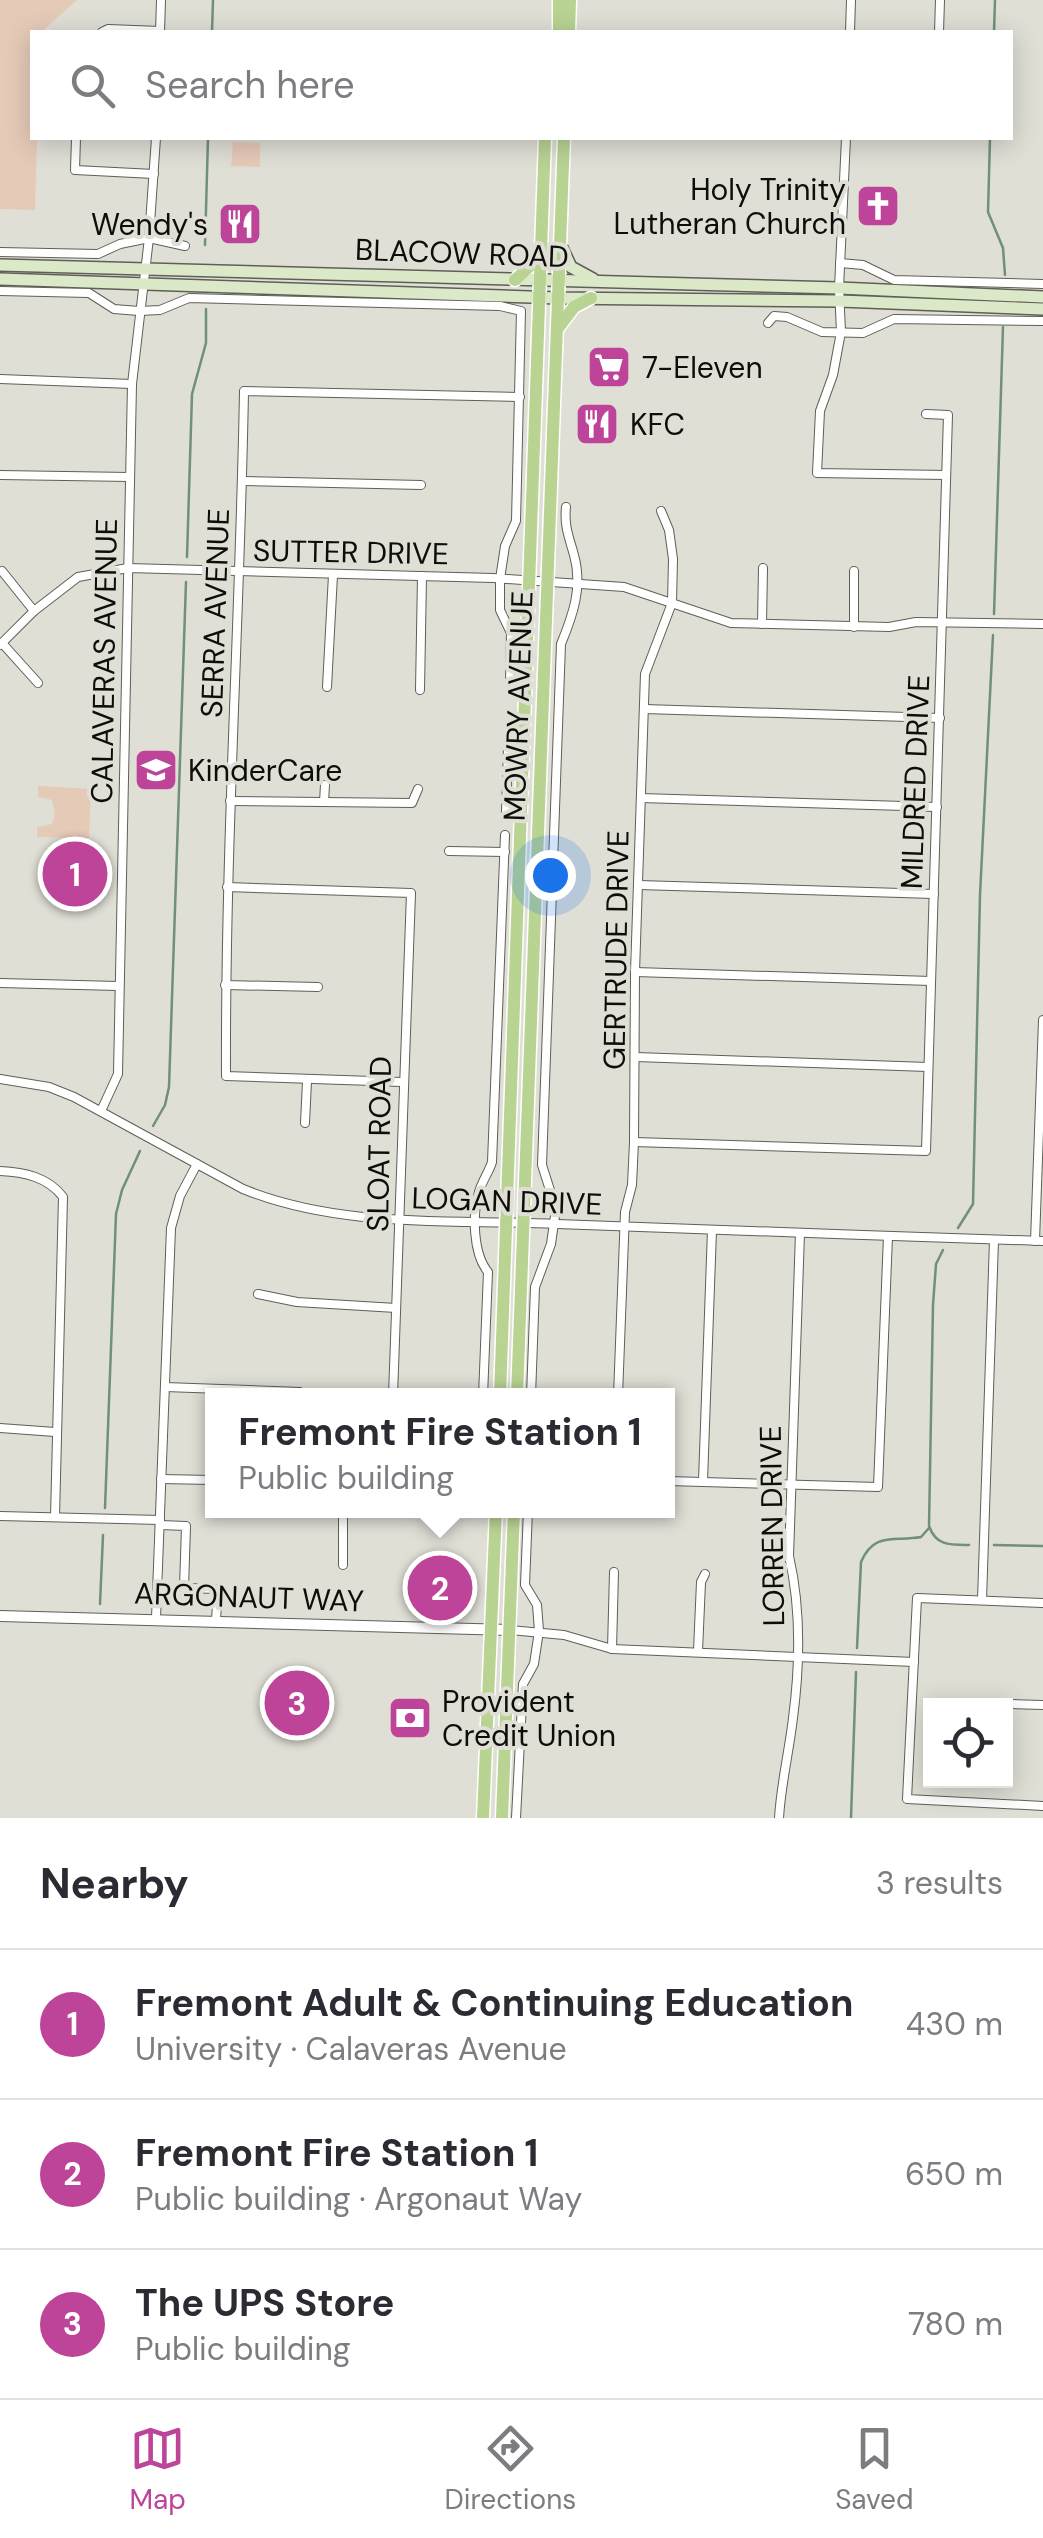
<!DOCTYPE html>
<meta charset="utf-8">
<style>
:root{--surface:#fff;--page:#f7f7f7;--text:#2b2b33;--muted:#7c7c81;--line:#e1e1e2;--accent:#bd4498}
body{margin:0;font-family:"DM Sans",sans-serif;background:var(--page);color:var(--text)}
.controls{position:absolute;right:30px;bottom:30px;display:grid;overflow:hidden;border-radius:0px;box-shadow:0 5px 25px #0003}
.controls button{width:90px;height:90px;display:grid;place-items:center;padding:0;border:0;border-bottom:2px solid var(--line);background:var(--surface);color:var(--text);font:50px sans-serif}
.you{position:absolute;left:550px;top:875px;width:35px;height:35px;margin:-25px;border:8px solid #fff;border-radius:50%;background:#1a73e8;box-shadow:0 0 0 15px #1a73e833}
.badge{display:grid;place-items:center;width:65px;height:65px;border-radius:50%;background:var(--accent);color:#fff;font-size:32px;font-weight:700}
.pin{position:absolute;translate:-50% -50%;border:5px solid #fff;box-shadow:0 2px 10px #0006}
.popup{position:absolute;left:205px;top:1388px;width:470px;height:130px;box-sizing:border-box;display:grid;place-content:center;border-radius:0px;background:var(--surface);filter:drop-shadow(0 2px 8px #0005);font-size:32px;white-space:nowrap;color:var(--muted)}
.popup b{font-size:38px;color:var(--text)}
.popup::after{content:'';position:absolute;left:50%;top:100%;margin-left:-20px;border:20px solid transparent;border-top-color:var(--surface)}
.list{margin:0;padding:0;list-style:none}
h2{display:flex;justify-content:space-between;align-items:center;height:130px;margin:0;padding:0 40px;font-size:42px}
h2 small{font-size:32px;font-weight:400;color:var(--muted)}
.list li{display:grid;grid-template-columns:65px 1fr auto;gap:30px;align-items:center;box-sizing:border-box;height:150px;padding:0 40px;border-top:2px solid var(--line)}
.list b{display:block;font-size:38px;white-space:nowrap}
.list p{margin:0;font-size:32px;white-space:nowrap;color:var(--muted)}
.list em{font-size:32px;font-style:normal;color:var(--muted)}
.icon{flex:none;width:55px;height:55px;fill:none;stroke:currentColor;stroke-width:2;stroke-linecap:round;stroke-linejoin:round}
.map{position:relative;flex:none;width:1043px;height:1818px;overflow:hidden}
.search{position:absolute;background:var(--surface);box-shadow:0 5px 25px #0003;left:30px;right:30px;top:30px;height:110px;display:flex;align-items:center;gap:25px;box-sizing:border-box;padding:0 35px;border-radius:0px;color:var(--muted);font-size:38px}
.sheet{height:580px;background:var(--surface)}
nav{display:flex;justify-content:space-around;align-items:center;box-sizing:border-box;height:140px;border-top:2px solid var(--line);background:var(--surface);font-size:28px;color:var(--muted)}
nav a{display:grid;justify-items:center;gap:5px}
nav .on{color:var(--accent)}
.map>svg:first-child{display:block}
</style>
<div class="map">
<svg width="1043" height="1818" viewBox="0 0 1043 1818">
<rect width="100%" height="100%" fill="#dfdfd6"/>
<g fill="#e6cab8">
<path d="M0 0H77L41 32H32V138H37L35 210 0 209Z"/>
<path d="M233 142 260 143V167L231 166Z"/>
<path d="M38 786 91 789 89 838 37 837V827L52 824 55 813 52 800 38 797Z"/>
</g>
<g fill="none" stroke-linecap="round" stroke-linejoin="round">
<g stroke="#709078" stroke-width="2.5">
<path d="M212 32 213 0"/>
<path d="M994 32 995 0"/>
<path d="M990 138 988 212 1003 248 1005 275"/>
<path d="M205 245 208 138"/>
<path d="M187 557 192 394 206 343V309"/>
<path d="M994 614 1003 327"/>
<path d="M153 1126 165 1105 169 1087 186 582"/>
<path d="M958 1228 973 1204 980 895 993 635"/>
<path d="M943 1250 936 1264 933 1305 929 1526C936 1546 950 1545 969 1545"/>
<path d="M105 1508 116 1214 122 1190 140 1151"/>
<path d="M994 1545 1043 1546"/>
<path d="M100 1604 103 1535"/>
<path d="M857 1648 861 1562C874 1531 895 1542 921 1537L929 1528"/>
<path d="M851 1818 856 1672"/>
</g>
<defs>
<g id="minor">
<path d="M102 32 108 29 160 31"/>
<path d="M160 32 161 0"/>
<path d="M850 32 851 0"/>
<path d="M939 32 940 0"/>
<path d="M76 138 75 170 154 174"/>
<path d="M846 138 839 288 841 332 833 375 820 411 817 473 946 475"/>
<path d="M0 252 98 254 120 244 149 238 185 246"/>
<path d="M840 263 863 265 894 280 1043 284"/>
<path d="M0 291 89 293 114 309 139 311 160 310 189 298 500 306 521 311 516 521 505 546 500 579V610L511 633 510 683"/>
<path d="M768 323 774 316 787 317 822 332 863 333 894 319 1043 321"/>
<path d="M0 379 132 384"/>
<path d="M0 475 130 477"/>
<path d="M242 481 421 485"/>
<path d="M2 571 34 611"/>
<path d="M762 624 763 568"/>
<path d="M854 627V571"/>
<path d="M2 643 38 683"/>
<path d="M0 645 34 611 78 577 128 568 493 578 624 587 731 623 889 627 916 622 1043 624"/>
<path d="M327 687 333 575"/>
<path d="M420 690 422 576"/>
<path d="M644 709 940 718"/>
<path d="M641 798 937 807"/>
<path d="M230 801 412 803 418 789"/>
<path d="M324 802 325 785"/>
<path d="M521 813 506 812 508 748H523"/>
<path d="M449 851 505 852"/>
<path d="M639 885 934 894"/>
<path d="M227 887 411 893 393 1396"/>
<path d="M635 972 931 981"/>
<path d="M0 983 118 986"/>
<path d="M225 985 318 987"/>
<path d="M636 1057 928 1067"/>
<path d="M0 1079 49 1087 74 1097 243 1189C342 1229 452 1219 557 1224 719 1231 881 1235 1043 1241"/>
<path d="M402 1082 226 1076C225 847 240 619 244 391L520 397"/>
<path d="M101 1111 118 1074 132 384 149 238 156 138"/>
<path d="M305 1123 307 1081"/>
<path d="M634 1142 926 1151 948 415 926 414"/>
<path d="M0 1171C24 1172 48 1177 63 1197L55 1517"/>
<path d="M1035 1241 1043 1020"/>
<path d="M258 1294 297 1302 396 1308"/>
<path d="M165 1387 300 1392"/>
<path d="M483 1396 488 1272C473 1254 472 1214 479 1192 482 1181 489 1172 492 1162L505 835"/>
<path d="M531 1396 535 1287 551 1244 556 1209 542 1165 561 644C573 615 583 587 574 555 569 537 564 526 566 507"/>
<path d="M618 1396 625 1212 632 1185 634 1142 635 972 645 674 672 603 673 559 669 530 661 511"/>
<path d="M0 1428 55 1432"/>
<path d="M161 1479 212 1480"/>
<path d="M668 1481 878 1487 888 1236"/>
<path d="M703 1481 712 1230"/>
<path d="M0 1516 160 1520"/>
<path d="M160 1525 186 1526 184 1588 218 1589 216 1620"/>
<path d="M343 1565V1510"/>
<path d="M982 1600 994 1240"/>
<path d="M1043 1603 917 1598 907 1799 1043 1806"/>
<path d="M156 1618 171 1228 180 1196 197 1164"/>
<path d="M510 1630 564 1635 612 1649 914 1662"/>
<path d="M612 1649 614 1572"/>
<path d="M698 1651 701 1582 705 1574"/>
<path d="M1012 1704 1043 1705"/>
<path d="M516 1818 523 1684 534 1664 539 1631 537 1605 525 1585 528 1510"/>
<path d="M779 1818C781 1784 789 1752 793 1718 800 1665 801 1608 789 1556L800 1233"/>
</g>
<path id="tertiary" d="M0 1616 510 1630"/>
<g id="secondary">
<path d="M562 248 571 267 593 279"/>
<path d="M0 265 839 288 1043 297"/>
<path d="M0 279 558 298 840 301 1043 309"/>
</g>
<g id="primary">
<path d="M559 0V32"/>
<path d="M569 32 570 0"/>
<path d="M515 280 532 264 540 252"/>
<path d="M558 328 574 307 591 298"/>
<path d="M500 1396 545 138"/>
<path d="M517 1396 564 138"/>
<path d="M483 1818 496 1510"/>
<path d="M502 1818 514 1510"/>
</g>
</defs>
<use href="#minor" stroke="#5f5f58" stroke-width="10"/>
<use href="#tertiary" stroke="#5f5f58" stroke-width="12"/>
<use href="#secondary" stroke="#5f5f58" stroke-width="14"/>
<use href="#primary" stroke="#fff" stroke-width="15"/>
<use href="#minor" stroke="#fff" stroke-width="8"/>
<use href="#tertiary" stroke="#fff" stroke-width="10"/>
<use href="#secondary" stroke="#dce9c9" stroke-width="11"/>
<use href="#primary" stroke="#b9d393" stroke-width="12"/>
</g>
<defs>
<symbol id="church-square" viewBox="-11 -11 22 22"><rect x="-9" y="-9" width="18" height="18" rx="4" fill="#bd4498" stroke="#dfdfd6"/><path d="M-1.2-6h2.4v3.5h3.3v2.4h-3.3V6h-2.4V-.1h-3.3v-2.4h3.3Z" fill="#fff"/></symbol>
<symbol id="restaurant-square" viewBox="-11 -11 22 22"><rect x="-9" y="-9" width="18" height="18" rx="4" fill="#bd4498" stroke="#dfdfd6"/><path d="M-5-6h1v4h1v-4h1v4h1v-4h1v5L-1.5 .5V6h-2V.5L-5-1ZM5-6V6H3V1.5H1.5Q1.5-4 5-6Z" fill="#fff"/></symbol>
<symbol id="supermarket-square" viewBox="-11 -11 22 22"><rect x="-9" y="-9" width="18" height="18" rx="4" fill="#bd4498" stroke="#dfdfd6"/><path d="M-6-5.5h2.5l.6 2H6L4.5 2H-2.5L-4.4-4H-6ZM-1.5 3.2a1.3 1.3 0 1 0 .1 0ZM3 3.2a1.3 1.3 0 1 0 .1 0Z" fill="#fff"/></symbol>
<symbol id="school-square" viewBox="-11 -11 22 22"><rect x="-9" y="-9" width="18" height="18" rx="4" fill="#bd4498" stroke="#dfdfd6"/><path d="M0-5L7-2L0 1L-7-2ZM-4 1L0 2.5L4 1V4Q0 6-4 4Z" fill="#fff"/></symbol>
<symbol id="bank-square" viewBox="-11 -11 22 22"><rect x="-9" y="-9" width="18" height="18" rx="4" fill="#bd4498" stroke="#dfdfd6"/><path d="M-6-4H6V4H-6ZM0-2.3a2.3 2.3 0 1 0 0 4.6a2.3 2.3 0 1 0 0-4.6Z" fill="#fff"/></symbol>
</defs>
<g fill-rule="evenodd">
<use href="#church-square" x="853" y="181" width="50" height="50"/>
<use href="#restaurant-square" x="215" y="199" width="50" height="50"/>
<use href="#supermarket-square" x="584" y="342" width="50" height="50"/>
<use href="#restaurant-square" x="572" y="399" width="50" height="50"/>
<use href="#school-square" x="131" y="745" width="50" height="50"/>
<use href="#bank-square" x="385" y="1693" width="50" height="50"/>
</g>
<g text-anchor="middle" dominant-baseline="central" stroke-width="8" stroke-linejoin="round" paint-order="stroke">
<g font-size="30" fill="#0d0d0a" stroke="#dfdfd6" text-anchor="start">
<text x="846" y="189" text-anchor="end">Holy Trinity<tspan x="846" dy="34">Lutheran Church</tspan></text>
<text x="208" y="224" text-anchor="end">Wendy's</text>
<text x="642" y="367">7-Eleven</text>
<text x="630" y="424">KFC</text>
<text x="188" y="770">KinderCare</text>
<text x="442" y="1701">Provident<tspan x="442" dy="34">Credit Union</tspan></text>
</g>
<g font-size="30" fill="#0d0d0a" stroke="#dfdfd6">
<text transform="translate(462 253) rotate(2)">BLACOW ROAD</text>
<text transform="translate(351 552) rotate(1)">SUTTER DRIVE</text>
<text transform="translate(215 613) rotate(-88)">SERRA AVENUE</text>
<text transform="translate(104 661) rotate(-89)">CALAVERAS AVENUE</text>
<text transform="translate(518 706) rotate(-88)">MOWRY AVENUE</text>
<text transform="translate(915 782) rotate(-88)">MILDRED DRIVE</text>
<text transform="translate(616 950) rotate(-89)">GERTRUDE DRIVE</text>
<text transform="translate(379 1144) rotate(-89)">SLOAT ROAD</text>
<text transform="translate(507 1201) rotate(2)">LOGAN DRIVE</text>
<text transform="translate(772 1526) rotate(-91)">LORREN DRIVE</text>
<text transform="translate(249 1597) rotate(2)">ARGONAUT WAY</text>
</g>
</g>
</svg>
<div class="controls">
<button><svg class="icon" aria-label="locate" viewBox="0 0 24 24"><circle cx="12" cy="12" r="6"/><path d="M12 2v4M12 18v4M2 12h4M18 12h4"/></svg></button>
</div>
<div class="you"></div>
<div class="pin badge" style="left:75px;top:874px">1</div>
<div class="pin badge" style="left:440px;top:1588px">2</div>
<div class="popup"><b>Fremont Fire Station 1</b>Public building</div>
<div class="pin badge" style="left:297px;top:1703px">3</div>
<div class="search"><svg class="icon" aria-label="search" viewBox="0 0 24 24"><circle cx="10" cy="10" r="6"/><path d="M15 15l6 6"/></svg>Search here</div>
</div>
<section class="sheet">
<h2>Nearby<small>3 results</small></h2>
<ul class="list">
<li><span class="badge">1</span><div><b>Fremont Adult &amp; Continuing Education</b><p>University · Calaveras Avenue</p></div><em>430 m</em></li>
<li><span class="badge">2</span><div><b>Fremont Fire Station 1</b><p>Public building · Argonaut Way</p></div><em>650 m</em></li>
<li><span class="badge">3</span><div><b>The UPS Store</b><p>Public building</p></div><em>780 m</em></li>
</ul>
</section>
<nav>
<a class="on"><svg class="icon" aria-label="map" viewBox="0 0 24 24"><path d="M3 6l6-2 6 2 6-2v14l-6 2-6-2-6 2zM9 4v14M15 6v14"/></svg>Map</a>
<a><svg class="icon" aria-label="directions" viewBox="0 0 24 24"><path d="M12 3l9 9-9 9-9-9zM9 14v-3h6M13 9l2 2-2 2"/></svg>Directions</a>
<a><svg class="icon" aria-label="saved" viewBox="0 0 24 24"><path d="M7 4h10v16l-5-4-5 4z"/></svg>Saved</a>
</nav>
